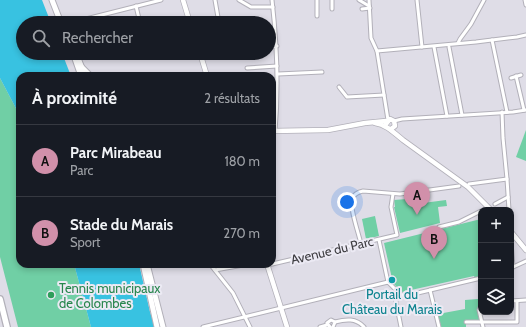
<!DOCTYPE html>
<html lang="fr">
<meta charset="utf-8">
<style>
:root{--surface:#171b24;--page:#20242c;--text:#f1f3f6;--muted:#9ea1a6;--line:#363941;--accent:#d190aa}
body{margin:0;font-family:Cabin,sans-serif;background:var(--page);color:var(--text)}
.controls{position:absolute;right:12px;bottom:12px;display:grid;overflow:hidden;border-radius:8px;box-shadow:0 2px 6px #0003}
.controls button{width:36px;height:36px;display:grid;place-items:center;padding:0;border:0;border-bottom:1px solid var(--line);background:var(--surface);color:var(--text);font:20px sans-serif}
.you{position:absolute;left:347px;top:202px;width:14px;height:14px;margin:-10px;border:3px solid #fff;border-radius:50%;background:#1a73e8;box-shadow:0 0 0 6px #1a73e833}
.badge{display:grid;place-items:center;width:26px;height:26px;border-radius:50%;background:var(--accent);color:#111;font-size:13px;font-weight:700}
.pin{position:absolute;translate:-50% -33px;filter:drop-shadow(0 1px 2px #0008)}
.pin::after{content:'';position:absolute;top:21px;width:14px;height:12px;background:inherit;clip-path:polygon(0 0,100% 0,50% 100%)}
.list{margin:0;padding:0;list-style:none}
h2{display:flex;justify-content:space-between;align-items:center;height:52px;margin:0;padding:0 16px;font-size:17px}
h2 small{font-size:13px;font-weight:400;color:var(--muted)}
.list li{display:grid;grid-template-columns:26px 1fr auto;gap:12px;align-items:center;box-sizing:border-box;height:72px;padding:0 16px;border-top:1px solid var(--line)}
.list b{display:block;font-size:15px;white-space:nowrap}
.list p{margin:0;font-size:13px;white-space:nowrap;color:var(--muted)}
.list em{font-size:13px;font-style:normal;color:var(--muted)}
.icon{flex:none;width:22px;height:22px;fill:none;stroke:currentColor;stroke-width:2;stroke-linecap:round;stroke-linejoin:round}
.map{position:relative;flex:none;width:526px;height:327px;overflow:hidden}
.search{position:absolute;background:var(--surface);box-shadow:0 2px 6px #0003;left:16px;top:16px;width:260px;height:44px;display:flex;align-items:center;gap:10px;box-sizing:border-box;padding:0 14px;border-radius:22px;color:var(--muted);font-size:15px}
.panel{position:absolute;background:var(--surface);box-shadow:0 2px 6px #0003;left:16px;top:72px;width:260px;height:196px;border-radius:12px}
.map>svg:first-child{display:block}
</style>
<div class="map">
<svg width="526" height="327" viewBox="0 0 526 327">
<rect width="100%" height="100%" fill="#dfdde7"/>
<g fill="#70cfa5">
<path d="M0 78 20 116V264H74L91 327H18L0 257Z"/>
<path d="M526 130V161L516 157Z"/>
<path d="M407 199 408 205 446 200 447 206 438 207 440 223 400 233 394 207H395L394 200Z"/>
<path d="M375 216 379 236 366 239 362 219Z"/>
<path d="M481 219V276L475 278 474 276 402 292 393 283 384 243Z"/>
<path d="M478 299 480 321H466V327H441L438 314 465 309V300Z"/>
</g>
<g fill="#38c2e1">
<path d="M0 0H42L51 23H23V53H62L71 76H20V116L0 78Z"/>
<path d="M74 264H139L150 312 155 327H91Z"/>
</g>
<g fill="none" stroke-linecap="round" stroke-linejoin="round">
<defs>
<g id="street">
<path d="M215 0 219 23"/>
<path d="M239 0 251 7H273"/>
<path d="M272 0C277 44 279 87 275 131"/>
<path d="M317 0V16"/>
<path d="M332 0V9"/>
<path d="M359 0 369 6"/>
<path d="M369 0 371 38 377 51 388 120"/>
<path d="M417 0 422 47"/>
<path d="M525 0 526 5"/>
<path d="M136 6 140 23"/>
<path d="M362 9 370 8"/>
<path d="M70 23 161 0"/>
<path d="M492 40 507 112"/>
<path d="M458 43 460 39 471 24 484 0"/>
<path d="M269 47 277 46"/>
<path d="M434 47 447 116"/>
<path d="M449 47 462 115"/>
<path d="M377 51 476 42 517 37 526 35"/>
<path d="M82 66 92 76"/>
<path d="M247 68 277 66"/>
<path d="M278 74 322 72"/>
<path d="M516 76 524 110"/>
<path d="M511 78 521 75"/>
<path d="M339 87 347 97 384 95"/>
<path d="M502 112 503 138 507 179 509 210"/>
<path d="M394 121 402 119 513 112 526 110"/>
<path d="M469 184 507 179"/>
<path d="M495 204 508 197"/>
<path d="M439 227 459 222 481 211"/>
<path d="M379 240 388 282"/>
<path d="M511 242 513 267"/>
<path d="M361 244C359 234 349 207 352 199 354 194 358 192 363 191L400 194 459 186"/>
<path d="M210 264 233 293 250 327"/>
<path d="M268 265 397 235 391 207 393 194"/>
<path d="M511 268 526 261"/>
<path d="M215 270 249 264"/>
<path d="M388 282 400 294 405 296 481 278"/>
<path d="M430 290 439 327"/>
<path d="M397 292 395 297 401 327"/>
<path d="M511 301 526 300"/>
<path d="M481 305 479 310 483 327"/>
<path d="M335 322C346 319 356 318 364 327"/>
<path d="M466 322H517V301"/>
<path d="M203 327 388 282"/>
<path d="M320 327 327 325"/>
<path d="M330 327 327 323 331 320 335 322 333 327"/>
</g>
<g id="secondary">
<path d="M183 0 190 23"/>
<path d="M200 53 207 76"/>
<path d="M375 123C387 125 394 133 403 140L468 187 491 210"/>
<path d="M386 124 390 119 394 121 395 126 391 129"/>
<path d="M272 131 328 130 365 123 386 121"/>
<path d="M511 232 526 250"/>
<path d="M267 264 287 327"/>
</g>
<g id="primary">
<path d="M52 0 61 23"/>
<path d="M73 53 81 76"/>
<path d="M76 53 85 76"/>
<path d="M143 264 157 327"/>
<path d="M147 264 163 327"/>
</g>
<path id="highway" d="M0 299 7 327"/>
</defs>
<use href="#street" stroke="#b2b0b9" stroke-width="5"/>
<use href="#secondary" stroke="#b2b0b9" stroke-width="6"/>
<use href="#primary" stroke="#b2b0b9" stroke-width="7"/>
<use href="#highway" stroke="#b2b0b9" stroke-width="8"/>
<use href="#street" stroke="#fff" stroke-width="3"/>
<use href="#secondary" stroke="#fff" stroke-width="4.5"/>
<use href="#primary" stroke="#fff" stroke-width="5"/>
<use href="#highway" stroke="#fff" stroke-width="5.5"/>
</g>
<circle fill="#0f9aa8" stroke="#eceaf4" stroke-width="1.5" cx="392" cy="280" r="4"/>
<circle fill="#2e9e5b" stroke="#eceaf4" stroke-width="1.5" cx="51" cy="295" r="4"/>
<g text-anchor="middle" dominant-baseline="central" stroke-width="4" stroke-linejoin="round" paint-order="stroke">
<g font-size="13" fill="#3d3c40" stroke="#eceaf4">
<text transform="translate(332 250) rotate(-13)">Avenue du Parc</text>
</g>
<g font-size="13" fill="#27864d" stroke="#eceaf4" text-anchor="start">
<text x="59" y="288">Tennis municipaux<tspan x="59" dy="15">de Colombes</tspan></text>
</g>
<g font-size="13" fill="#0d838f" stroke="#eceaf4">
<text x="392" y="294">Portail du<tspan x="392" dy="15">Château du Marais</tspan></text>
</g>
</g>
</svg>
<div class="controls">
<button>+</button>
<button>−</button>
<button><svg class="icon" aria-label="layers" viewBox="0 0 24 24"><path d="M12 4l9 5-9 5-9-5zM3 14l9 5 9-5"/></svg></button>
</div>
<div class="you"></div>
<div class="pin badge" style="left:417px;top:215px">A</div>
<div class="pin badge" style="left:434px;top:259px">B</div>
<div class="search"><svg class="icon" aria-label="search" viewBox="0 0 24 24"><circle cx="10" cy="10" r="6"/><path d="M15 15l6 6"/></svg>Rechercher</div>
<section class="panel">
<h2>À proximité<small>2 résultats</small></h2>
<ul class="list">
<li><span class="badge">A</span><div><b>Parc Mirabeau</b><p>Parc</p></div><em>180 m</em></li>
<li><span class="badge">B</span><div><b>Stade du Marais</b><p>Sport</p></div><em>270 m</em></li>
</ul>
</section>
</div>
